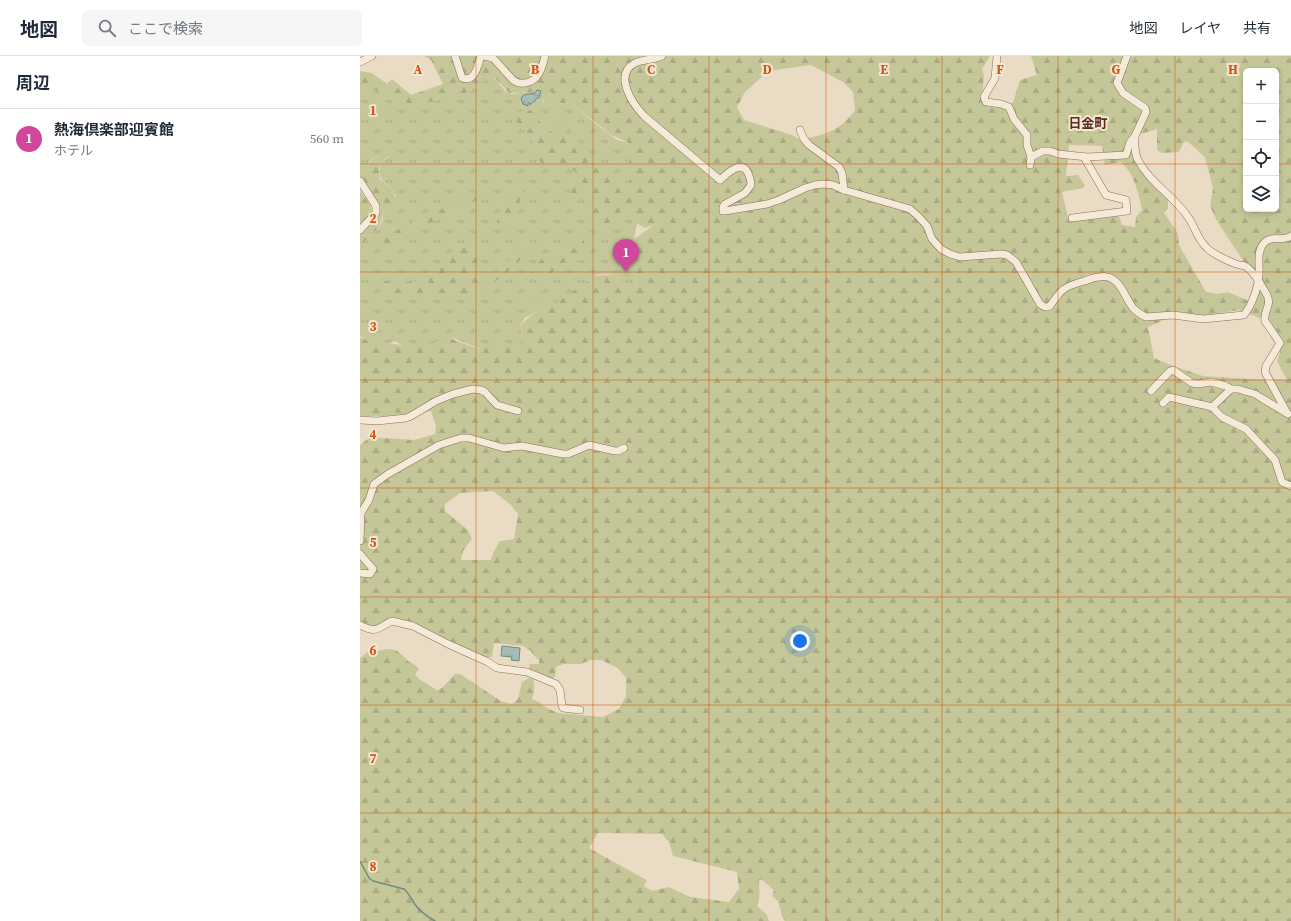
<!DOCTYPE html>
<html lang="ja">
<meta charset="utf-8">
<style>
:root{--surface:#fff;--page:#f6f6f7;--text:#1f2937;--muted:#747a83;--line:#e0e1e3;--accent:#db2777}
body{margin:0;font-family:"Source Serif 4","Noto Sans JP",serif;background:var(--page);color:var(--text)}
.controls{position:absolute;right:12px;top:12px;display:grid;overflow:hidden;border-radius:6px;box-shadow:0 2px 6px #0003}
.controls button{width:36px;height:36px;display:grid;place-items:center;padding:0;border:0;border-bottom:1px solid var(--line);background:var(--surface);color:var(--text);font:20px sans-serif}
.you{position:absolute;left:440px;top:585px;width:14px;height:14px;margin:-10px;border:3px solid #fff;border-radius:50%;background:#1a73e8;box-shadow:0 0 0 6px #1a73e833}
.badge{display:grid;place-items:center;width:26px;height:26px;border-radius:50%;background:var(--accent);color:#fff;font-size:13px;font-weight:700}
.pin{position:absolute;translate:-50% -33px;filter:drop-shadow(0 1px 2px #0008)}
.pin::after{content:'';position:absolute;top:21px;width:14px;height:12px;background:inherit;clip-path:polygon(0 0,100% 0,50% 100%)}
.list{margin:0;padding:0;list-style:none}
h2{display:flex;justify-content:space-between;align-items:center;height:52px;margin:0;padding:0 16px;font-size:17px}
h2 small{font-size:13px;font-weight:400;color:var(--muted)}
.list li{display:grid;grid-template-columns:26px 1fr auto;gap:12px;align-items:center;box-sizing:border-box;height:60px;padding:0 16px;border-top:1px solid var(--line)}
.list b{display:block;font-size:15px;white-space:nowrap}
.list p{margin:0;font-size:13px;white-space:nowrap;color:var(--muted)}
.list em{font-size:13px;font-style:normal;color:var(--muted)}
.icon{flex:none;width:22px;height:22px;fill:none;stroke:currentColor;stroke-width:2;stroke-linecap:round;stroke-linejoin:round}
.map{position:relative;flex:none;width:931px;height:865px;overflow:hidden}
header{display:flex;align-items:center;gap:24px;box-sizing:border-box;height:56px;padding:0 20px;background:var(--surface);border-bottom:1px solid var(--line)}
header strong{font-size:19px}
nav{display:flex;gap:22px;margin-inline-start:auto;font-size:14px}
.search{width:280px;height:36px;background:var(--page);display:flex;align-items:center;gap:10px;box-sizing:border-box;padding:0 14px;border-radius:6px;color:var(--muted);font-size:15px}
main{display:flex}
aside{flex:1;background:var(--surface)}
.map>svg:first-child{display:block}
</style>
<header>
<strong>地図</strong>
<div class="search"><svg class="icon" aria-label="search" viewBox="0 0 24 24"><circle cx="10" cy="10" r="6"/><path d="M15 15l6 6"/></svg>ここで検索</div>
<nav><a>地図</a><a>レイヤ</a><a>共有</a></nav>
</header>
<main>
<aside>
<h2>周辺<small></small></h2>
<ul class="list">
<li><span class="badge" style="background:#d1479c">1</span><div><b>熱海倶楽部迎賓館</b><p>ホテル</p></div><em>560 m</em></li>
</ul>
</aside>
<div class="map">
<svg width="931" height="865" viewBox="0 0 931 865">
<defs>
<pattern id="grass-tufts" width="24" height="20" patternUnits="userSpaceOnUse"><rect width="24" height="20" fill="#c5c799"/><path d="M3 7l-1-3M5 7V3M7 7l1-3M15 17l-1-3M17 17v-4M19 17l1-3" fill="none" stroke="#aaab83"/></pattern>
<pattern id="forest-firs" width="22" height="20" patternUnits="userSpaceOnUse"><rect width="22" height="20" fill="#c5c799"/><path d="M5 1l3.5 6h-7zM16 11l3.5 6h-7z" fill="#aaab83"/></pattern>
<pattern id="water-ripples" width="26" height="14" patternUnits="userSpaceOnUse"><rect width="26" height="14" fill="#a6bdb5"/><path d="M2 4q2-2 4 0t4 0M15 11q2-2 4 0t4 0" fill="none" stroke="#90a29b"/></pattern>
</defs>
<rect width="100%" height="100%" fill="#eadcc4"/>
<path fill="url(#grass-tufts)" d="M133 20 145 35 151 38 160 37 192 36 183 44V50L210 46 236 68 257 84 266 86 269 91 280 154 274 183 277 231 269 236 262 231 256 218H243L236 219 215 237 204 244 179 256 174 257 165 262 160 269 162 280 160 288 120 293 93 282 77 287 46 292 35 285 20 290 0 280V190L17 174 23 164V156L36 140C29 124 15 128 21 106L29 101 27 95 13 102 6 110 0 109V27L2 25 45 50 107 37 124 23Z"/>
<g fill="url(#forest-firs)" fill-rule="evenodd">
<path d="M64 0H630L622 13 624 20 622 46 629 51 647 52 653 46 660 24 677 19 671 0H931V865H425L422 860 418 845 412 840 414 834 401 823 399 825C399 835 401 841 397 850L407 859 409 865H0V602L9 595 15 592 19 595C33 590 39 595 48 605 52 608 55 608 59 613L55 618 59 623 77 634 82 632 95 618H100L141 645 152 648 158 643 162 626 169 622 173 623C175 630 174 637 172 643L180 647 187 652 198 657 243 661 259 653 266 640V622L258 612 241 604H231L221 608H203L196 611 195 621 192 623 170 613 169 608H179V604L172 598 171 595 167 593 164 590 134 587 132 601H125L35 561 19 570 0 569V389L10 381 54 384 75 378 76 370 71 355 27 360H0V281L17 288 30 287 50 291 90 282 118 293 152 288H160L162 280 160 269 174 257 190 251 235 220 256 218 262 231 269 236 277 231 274 183 294 169 285 172 279 169 272 159 262 153 245 176 227 159 226 151 235 150 241 142 239 137H226L219 145 209 136 217 117 207 110 181 107 175 97 173 85 164 73 150 60 158 56 171 54 183 70 193 77 210 81 225 91 237 112 259 119 265 128 270 130V101L268 89 267 86 251 79 210 46 183 50 184 43 192 36 149 37 133 20 121 26 107 37 46 52 37 45 0 26V15L12 17 27 28 32 23 51 39 83 28 71 4ZM451 9 483 26 493 36 495 54C480 75 466 78 441 84L432 79 384 64 377 51 385 36 408 15ZM886 15H916V153H886ZM797 73V94L802 97 819 96 824 86 827 85 845 101 853 132 850 150 857 165 884 206 896 216 889 245 868 236 857 238 846 236 819 189 818 177 804 157 808 152V143L773 103 771 81ZM709 89 742 90 745 109 761 106C775 119 778 136 782 154L776 161 775 171 762 169 759 160 709 166 702 136 723 132 725 129 718 119 706 120ZM879 254 902 263 920 296 917 305 927 324 890 323 843 320 808 308 794 302 788 271 822 256 843 260ZM133 435 151 449 158 458 154 483 140 485 133 497 131 504H101L103 495 112 483 108 474 85 455V448L100 437ZM238 777 302 778 309 786 313 800 377 816 379 833 369 846 330 841 309 831 292 835 284 830 287 824 281 821 229 792Z"/>
<path d="M24 92 27 95 29 100C18 108 18 110 20 123 31 133 36 133 35 150L23 156C22 172 11 180 0 190V177L17 161 18 150 0 121V109L6 110Z"/>
<path d="M163 125 162 137 154 168 147 172 138 173 136 168 145 142Z"/>
<path d="M0 134 10 149 12 155 0 171Z"/>
<path d="M115 137 128 138 89 159 55 173 54 179 32 191 22 192 19 186 48 167 76 156Z"/>
<path d="M219 176 223 180 226 197 221 204 203 207 196 212 187 222 169 220 182 202 189 196 195 202C198 200 201 198 203 195 209 187 208 180 219 176Z"/>
<path d="M174 185C163 204 151 214 133 227 126 232 119 239 110 241 93 244 75 240 57 240 42 240 28 244 19 228L22 225 48 226 56 225 59 220 79 213 101 191C110 187 119 192 124 200L113 209H125L123 213 122 220 125 222 131 220 169 186Z"/>
</g>
<g fill="#c5c799">
<path d="M24 47 27 49 30 53 27 61 24 65 19 63 16 54 18 50Z"/>
<path d="M199 58H203L205 61V67C201 72 196 72 190 70L189 67 190 62 193 59Z"/>
<path d="M215 66 223 67 227 73V77C221 80 216 78 210 75V71Z"/>
<path d="M178 235 186 238 187 241 186 244 175 249 169 247 170 239Z"/>
</g>
<g fill="url(#water-ripples)" stroke="#6e8b81">
<path d="M177 34 181 35 179 42H177L170 49V47H168V50L163 48 161 42 164 39 175 37Z"/>
<path d="M142 590 160 592 159 605 151 604 152 601 141 600Z"/>
</g>
<g fill="none" stroke-linecap="round" stroke-linejoin="round">
<path stroke="#6e8b81" stroke-width="1.5" d="M0 805 9 822 13 825 44 833C50 838 52 845 57 851 62 857 68 861 75 865"/>
<defs>
<g id="minor">
<path d="M95 0 102 22C115 27 118 9 121 0"/>
<path d="M124 0 133 2 153 24C157 27 160 28 165 27 179 25 182 12 185 0"/>
<path d="M302 0C294 4 284 3 275 7 253 19 272 47 284 60L360 124C367 118 381 103 388 117 390 121 391 124 391 129L385 137 365 148 363 151V155H365L407 148 419 144 445 132 455 129 464 128 473 129 484 134 550 153 559 161 567 170 572 183 581 193 590 198 600 201 641 198 647 199 656 206 680 248C684 251 686 252 690 250 702 232 704 231 724 225 729 224 734 221 739 221 759 217 764 240 773 252 777 256 781 259 786 261L813 259 843 263 884 259C892 249 898 232 899 219 900 208 896 194 905 186 912 179 923 186 931 180"/>
<path d="M637 0 635 22 624 41 626 46 641 48 649 51 654 63 667 79V89L671 101"/>
<path d="M0 6 12 0"/>
<path d="M440 74 444 83 449 89 479 111 482 117 484 134"/>
<path d="M775 80C775 88 774 97 778 104 790 127 814 140 828 161 835 171 838 184 847 192 853 198 868 205 876 208 879 209 882 209 885 210 894 215 902 230 907 239 912 250 903 255 905 265L920 287 906 310 905 316 927 357"/>
<path d="M670 109 671 101 683 95H690L698 98 727 101 766 99 770 86 775 80 786 56 785 52 763 37 757 27 767 0"/>
<path d="M0 125 16 150V157L0 174"/>
<path d="M712 162 767 155 766 144 746 139 724 101"/>
<path d="M791 335 810 315 813 314 832 327 838 328 851 326 866 330 871 333H878L895 338 928 358"/>
<path d="M803 347 809 341 852 351 862 361 886 373 915 404 922 426 931 430"/>
<path d="M852 351 871 333"/>
<path d="M0 364 17 365 46 362 51 360 76 345 93 338 113 333 121 334 125 336 137 349 158 355"/>
<path d="M0 485 1 457 9 444 14 428 28 418 79 389 101 382H109L144 392 162 390 203 398H208L229 389 255 395H258L264 392"/>
<path d="M0 498 13 513 10 518 0 517"/>
<path d="M0 569C17 578 17 572 32 565L53 570 88 588 128 606 137 612 167 616 196 628 200 634 202 650 203 652 220 654"/>
</g>
</defs>
<use href="#minor" stroke="#836e5c" stroke-width="8"/>
<use href="#minor" stroke="#f5ead7" stroke-width="7"/>
</g>
<path fill="none" stroke="#d6540e" stroke-width="1" stroke-opacity="0.55" d="M116 0V865M233 0V865M349 0V865M466 0V865M582 0V865M698 0V865M815 0V865M0 108H886M916 108H931M0 216H931M0 324H931M0 432H931M0 541H931M0 649H931M0 757H931"/>
<g text-anchor="middle" dominant-baseline="central" stroke-width="4" stroke-linejoin="round" paint-order="stroke">
<g font-size="13" font-weight="bold" fill="#5d2a22" stroke="#f2e7d3">
<text x="728" y="67">日金町</text>
</g>
</g>
<g font-size="13" text-anchor="middle" font-weight="bold" fill="#d6540e" stroke="#f2e7d3" stroke-width="4" stroke-linejoin="round" paint-order="stroke">
<text x="58" y="18">A</text>
<text x="175" y="18">B</text>
<text x="291" y="18">C</text>
<text x="407" y="18">D</text>
<text x="524" y="18">E</text>
<text x="640" y="18">F</text>
<text x="756" y="18">G</text>
<text x="873" y="18">H</text>
<text x="13" y="59">1</text>
<text x="13" y="167">2</text>
<text x="13" y="275">3</text>
<text x="13" y="383">4</text>
<text x="13" y="491">5</text>
<text x="13" y="599">6</text>
<text x="13" y="707">7</text>
<text x="13" y="815">8</text>
</g>
</svg>
<div class="controls">
<button>+</button>
<button>−</button>
<button><svg class="icon" aria-label="locate" viewBox="0 0 24 24"><circle cx="12" cy="12" r="6"/><path d="M12 2v4M12 18v4M2 12h4M18 12h4"/></svg></button>
<button><svg class="icon" aria-label="layers" viewBox="0 0 24 24"><path d="M12 4l9 5-9 5-9-5zM3 14l9 5 9-5"/></svg></button>
</div>
<div class="you"></div>
<div class="pin badge" style="left:266px;top:216px;background:#d1479c">1</div>
</div>
</main>
